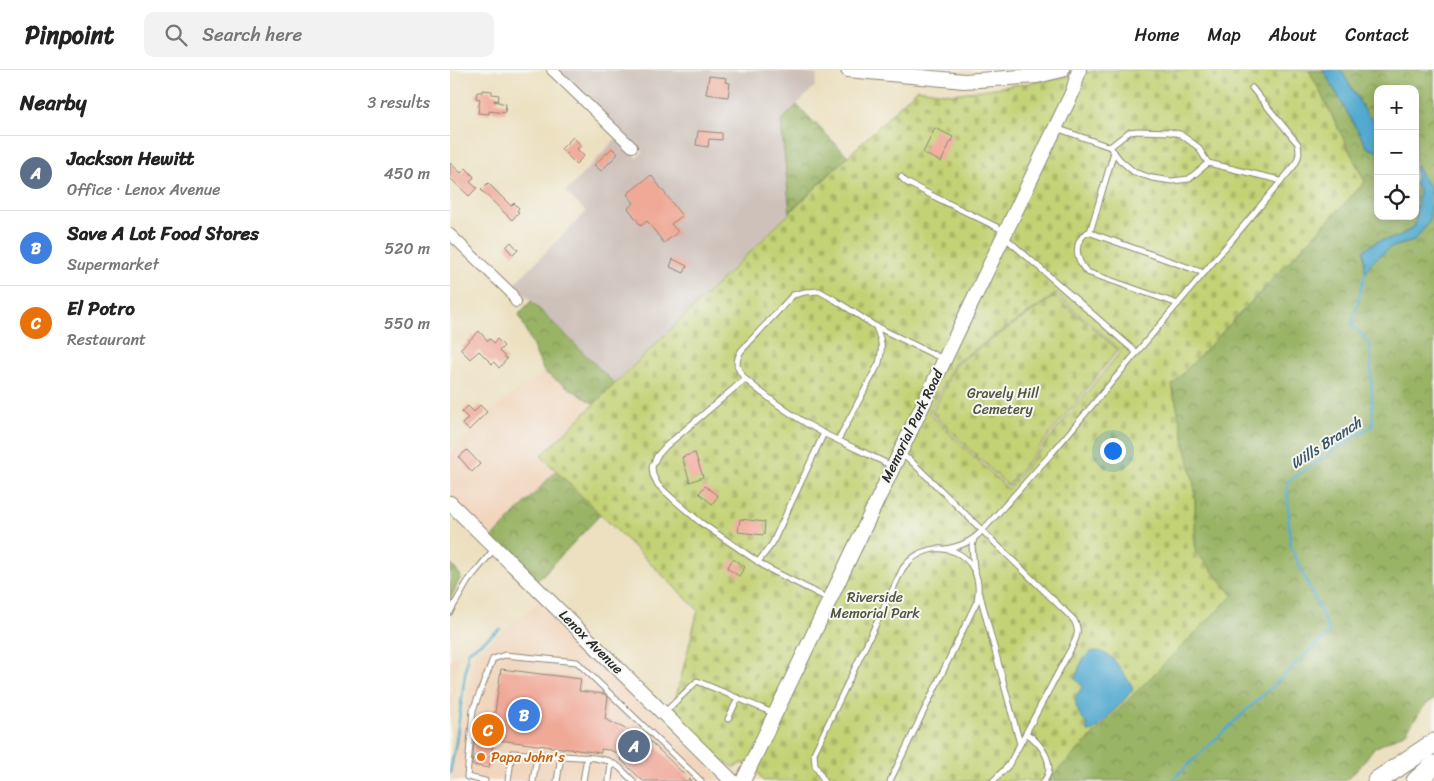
<!DOCTYPE html>
<meta charset="utf-8">
<style>
:root{--surface:#fff;--page:#f2f2f2;--text:#222;--muted:#767676;--line:#e0e0e0;--accent:#d93025}
body{margin:0;font-family:Sriracha,sans-serif;background:var(--page);color:var(--text)}
.controls{position:absolute;right:15px;top:15px;display:grid;overflow:hidden;border-radius:10px;box-shadow:0 2px 8px #0003}
.controls button{width:45px;height:45px;display:grid;place-items:center;padding:0;border:0;border-bottom:1px solid var(--line);background:var(--surface);color:var(--text);font:25px sans-serif}
.you{position:absolute;left:662px;top:380px;width:18px;height:18px;margin:-12px;border:4px solid #fff;border-radius:50%;background:#1a73e8;box-shadow:0 0 0 8px #1a73e833}
.badge{display:grid;place-items:center;width:32px;height:32px;border-radius:50%;background:var(--accent);color:#fff;font-size:16px;font-weight:700}
.pin{position:absolute;translate:-50% -50%;border:2px solid #fff;box-shadow:0 1px 5px #0006}
.list{margin:0;padding:0;list-style:none}
h2{display:flex;justify-content:space-between;align-items:center;height:65px;margin:0;padding:0 20px;font-size:21px}
h2 small{font-size:16px;font-weight:400;color:var(--muted)}
.list li{display:grid;grid-template-columns:32px 1fr auto;gap:15px;align-items:center;box-sizing:border-box;height:75px;padding:0 20px;border-top:1px solid var(--line)}
.list b{display:block;font-size:19px;white-space:nowrap}
.list p{margin:0;font-size:16px;white-space:nowrap;color:var(--muted)}
.list em{font-size:16px;font-style:normal;color:var(--muted)}
.icon{flex:none;width:28px;height:28px;fill:none;stroke:currentColor;stroke-width:2;stroke-linecap:round;stroke-linejoin:round}
.map{position:relative;flex:none;width:984px;height:711px;overflow:hidden}
header{display:flex;align-items:center;gap:30px;box-sizing:border-box;height:70px;padding:0 25px;background:var(--surface);border-bottom:1px solid var(--line)}
header strong{font-size:24px}
nav{display:flex;gap:28px;margin-inline-start:auto;font-size:18px}
.search{width:350px;height:45px;background:var(--page);display:flex;align-items:center;gap:12px;box-sizing:border-box;padding:0 18px;border-radius:10px;color:var(--muted);font-size:19px}
main{display:flex}
aside{flex:1;background:var(--surface)}
.map>svg:first-child{display:block}
</style>
<header>
<strong>Pinpoint</strong>
<div class="search"><svg class="icon" aria-label="search" viewBox="0 0 24 24"><circle cx="10" cy="10" r="6"/><path d="M15 15l6 6"/></svg>Search here</div>
<nav><a>Home</a><a>Map</a><a>About</a><a>Contact</a></nav>
</header>
<main>
<aside>
<h2>Nearby<small>3 results</small></h2>
<ul class="list">
<li><span class="badge" style="background:#5c6f8a">A</span><div><b>Jackson Hewitt</b><p>Office · Lenox Avenue</p></div><em>450 m</em></li>
<li><span class="badge" style="background:#3f7fe0">B</span><div><b>Save A Lot Food Stores</b><p>Supermarket</p></div><em>520 m</em></li>
<li><span class="badge" style="background:#e8710a">C</span><div><b>El Potro</b><p>Restaurant</p></div><em>550 m</em></li>
</ul>
</aside>
<div class="map">
<svg width="984" height="711" viewBox="0 0 984 711">
<defs>
<pattern id="forest-crowns" width="20" height="18" patternUnits="userSpaceOnUse" patternTransform="scale(1.25)"><rect width="20" height="18" fill="#9ab466"/><path d="M2 6a3 3 0 1 1 6 0M12 15a3 3 0 1 1 6 0" fill="none" stroke="#7e9354"/></pattern>
<pattern id="cemetery-stones" width="16" height="16" patternUnits="userSpaceOnUse" patternTransform="scale(1.25)"><rect width="16" height="16" fill="#c3d274"/><path d="M2 7V4a2 2 0 0 1 4 0v3zM10 15v-3a2 2 0 0 1 4 0v3z" fill="#a8b465"/></pattern>
</defs>
<rect width="100%" height="100%" fill="#f6f6f2"/>
<filter id="ink" filterUnits="userSpaceOnUse"><feTurbulence type="fractalNoise" baseFrequency=".02" numOctaves="2"/><feDisplacementMap in="SourceGraphic" scale="10" xChannelSelector="R" yChannelSelector="G"/><feConvolveMatrix kernelMatrix="1 2 1 2 8 2 1 2 1" color-interpolation-filters="sRGB"/></filter>
<filter id="wash" filterUnits="userSpaceOnUse"><feTurbulence type="fractalNoise" baseFrequency=".0096" numOctaves="4" result="noise"/><feDisplacementMap in="SourceGraphic" scale="20" xChannelSelector="R" yChannelSelector="G"/><feGaussianBlur stdDeviation="1.12" result="paint"/><feColorMatrix in="noise" values="0 0 0 0 0 0 0 0 0 0 0 0 0 0 0 0 0 1.4 0 .05"/><feComposite in="paint" operator="in"/></filter>
<g filter="url(#wash)">
<rect width="100%" height="100%" fill="#ece0c0"/>
<g fill="#f1d5bd">
<path d="M94 302 144 334 91 386 106 401 42 468 0 427V385L40 342Z"/>
<path d="M90 531 273 710V711H1L25 584Z"/>
<path d="M9 583 0 662V590Z"/>
</g>
<path fill="#cec1ba" d="M107 0H315L367 5 365 16 331 51 340 142 165 314 64 214 136 142 116 122 166 68 187 88 193 82Z"/>
<g fill="url(#forest-crowns)" stroke="#627048">
<path d="M859 0H873L917 77 928 82V146H965V114L969 120 965 156 949 167 928 171 914 180 915 204 921 193 939 178 964 171 980 151 967 97 965 95V19H928V55L916 43 891 0H984V629L976 634 956 662 923 679 909 698 895 711H597L783 525 745 481V420L722 315 915 112Z"/>
<path d="M347 35 398 86 340 142 331 51Z"/>
<path d="M81 231 165 314 144 334 94 302 69 244Z"/>
<path d="M106 401 151 444 86 512 42 468Z"/>
<path d="M0 493 11 506 0 530Z"/>
</g>
<g fill="url(#cemetery-stones)" stroke="#777e50" fill-rule="evenodd">
<path d="M649 0H859L915 112 722 315 745 420V481L783 525 597 711H313L309 704 293 693 284 697 273 692 222 643 248 540 91 386 467 19 503 24 600 10ZM606 224 671 281 558 419 479 343 505 293Z"/>
<path d="M605 226 668 280 558 416 482 343 506 294Z"/>
</g>
<g fill="#53aad0" stroke="#3f6a7e">
<path d="M873 0H891L916 43 928 55V82L917 77Z"/>
<path d="M965 95 980 118V151L964 171 939 178 921 193 915 206 914 180 928 171 949 167 965 156 969 120 965 114Z"/>
<path d="M643 581C662 580 671 600 681 614L683 619 676 628 648 658 643 661 639 662 636 660 638 655C630 649 626 638 625 628L632 617 629 612 625 609C629 599 631 586 643 581Z"/>
</g>
<g fill="none" stroke-linecap="round" stroke-linejoin="round">
<g stroke="#53aad0" stroke-width="2.5">
<path d="M0 703 6 672 18 582 50 559"/>
<path d="M721 711 880 562 840 475 837 412 923 355 920 274 902 255 915 203"/>
</g>
</g>
<g id="blocks">
<g fill="#f0a897">
<path d="M259 6 276 8 275 12 280 13 278 27 256 24Z"/>
<path d="M32 20 42 21V24L49 25 48 31 44 30V31L56 34 55 43 39 41V44L28 43 30 29 26 28 27 22H32Z"/>
<path d="M485 58 503 67 491 92 473 83Z"/>
<path d="M248 61 272 63V70L259 69 258 77 246 75Z"/>
<path d="M123 67 131 75 127 79 134 86 126 94 111 79Z"/>
<path d="M162 78 168 84 151 101 144 95Z"/>
<path d="M0 93 11 103 16 98 24 107 20 112 27 118 19 126 0 108Z"/>
<path d="M201 105 232 146 221 154 228 162 214 173 197 151 191 156 178 138 184 133 177 124Z"/>
<path d="M38 113 61 136 64 133 69 138 67 141 69 142 62 150 31 120Z"/>
<path d="M61 172 68 180 63 185 56 177Z"/>
<path d="M223 189 237 196 234 203 220 197Z"/>
<path d="M29 261 38 271 40 269 44 273 47 269 54 276 49 281 57 289 49 298 44 292 42 294 29 281 20 289 10 279Z"/>
<path d="M30 335 37 342 19 360 12 354 18 348 12 342 18 336 24 342Z"/>
<path d="M17 380 30 394 22 402 9 387Z"/>
<path d="M245 383 253 407 240 412 232 387Z"/>
<path d="M255 416 268 426 262 434 249 423Z"/>
<path d="M290 449 315 452 314 465 288 462Z"/>
<path d="M283 489 295 497 289 506 277 498Z"/>
<path d="M51 599 131 609 129 621 154 624 158 627 155 649 200 671 241 711H193L170 689 173 685 159 680 151 679V683L48 670 43 674 39 698 22 695 26 659 45 642Z"/>
</g>
</g>
</g>
<g filter="url(#ink)">
<use href="#blocks" fill-opacity="0" stroke="#8c8676" stroke-width="1"/>
<g fill="none" stroke-linecap="round" stroke-linejoin="round">
<defs>
<g id="lane">
<path d="M606 58 660 77 670 90 684 102 702 108 722 111 739 109 758 93 825 109 831 112"/>
<path d="M660 77 679 62 688 61 720 62 730 64 748 77 758 93"/>
<path d="M451 107 456 112 481 125 555 161"/>
<path d="M640 162 664 82"/>
<path d="M555 169 558 170 687 283"/>
<path d="M728 234 637 202C626 190 622 172 638 162L754 203"/>
<path d="M295 309C287 298 284 294 291 281L343 225 355 222 369 221 385 230 425 256 493 289"/>
<path d="M388 370 429 293C433 277 432 272 426 257"/>
<path d="M451 385 460 390 624 550C629 559 628 564 624 573L562 689 558 696 543 711"/>
<path d="M496 479C511 476 521 472 532 461L602 383 844 96C849 88 850 83 848 74L802 18"/>
<path d="M308 492 322 474 374 363"/>
<path d="M524 498 522 476 524 469"/>
<path d="M530 525 570 674"/>
<path d="M379 529 317 498 250 452 223 429 208 415 203 405 202 397 207 386 216 376 295 309C320 330 346 349 375 364 397 375 420 385 442 396"/>
<path d="M0 542 18 511 45 478"/>
<path d="M214 643 247 611 323 643"/>
<path d="M278 649 288 628"/>
<path d="M576 663C591 673 607 695 594 711"/>
<path d="M35 711 17 707 23 640 43 589 55 585 127 592 251 711"/>
<path d="M58 711 62 683 145 688 159 691 169 697 183 711"/>
<path d="M83 711 87 685"/>
<path d="M107 711 111 686"/>
<path d="M133 711 137 687"/>
<path d="M159 711 161 693"/>
<path d="M374 711 365 695 364 683 453 498C483 460 537 482 527 531L440 711"/>
</g>
<g id="street">
<path d="M102 0 182 77"/>
<path d="M0 164 61 223 66 232"/>
</g>
<g id="secondary">
<path d="M398 0 514 11 587 6 612 0"/>
<path d="M0 433 282 711"/>
<path d="M293 711 623 21 629 0"/>
</g>
<g id="highway">
<path d="M927 711 984 673"/>
<path d="M966 711 984 695"/>
</g>
</defs>
<use href="#lane" stroke="#8c8676" stroke-width="7"/>
<use href="#street" stroke="#8c8676" stroke-width="12"/>
<use href="#secondary" stroke="#8c8676" stroke-width="16"/>
<use href="#highway" stroke="#8c8676" stroke-width="21"/>
<use href="#lane" stroke="#fff" stroke-width="5"/>
<use href="#street" stroke="#fff" stroke-width="10"/>
<use href="#secondary" stroke="#fff" stroke-width="14"/>
<use href="#highway" stroke="#fff" stroke-width="19"/>
</g>
</g>
<circle fill="#e8710a" stroke="#f6f6f2" stroke-width="2" cx="31" cy="687" r="5"/>
<g text-anchor="middle" dominant-baseline="central" stroke-width="4" stroke-linejoin="round" paint-order="stroke">
<g font-size="14" fill="#51553d" stroke="#f6f6f2">
<text x="553" y="323">Gravely Hill<tspan x="553" dy="16">Cemetery</tspan></text>
<text x="425" y="527">Riverside<tspan x="425" dy="16">Memorial Park</tspan></text>
</g>
<g font-size="14" fill="#2b2b2b" stroke="#f6f6f2">
<text transform="translate(462 356) rotate(-64)">Memorial Park Road</text>
<text transform="translate(141 572) rotate(45)">Lenox Avenue</text>
</g>
<g font-size="14" fill="#c56008" stroke="#f6f6f2" text-anchor="start">
<text x="41" y="687">Papa John's</text>
</g>
<g font-size="15" font-style="italic" fill="#395765" stroke="#f6f6f2">
<text transform="translate(876 373) rotate(-33)">Wills Branch</text>
</g>
</g>
</svg>
<div class="controls">
<button>+</button>
<button>−</button>
<button><svg class="icon" aria-label="locate" viewBox="0 0 24 24"><circle cx="12" cy="12" r="6"/><path d="M12 2v4M12 18v4M2 12h4M18 12h4"/></svg></button>
</div>
<div class="you"></div>
<div class="pin badge" style="left:184px;top:676px;background:#5c6f8a">A</div>
<div class="pin badge" style="left:74px;top:645px;background:#3f7fe0">B</div>
<div class="pin badge" style="left:38px;top:660px;background:#e8710a">C</div>
</div>
</main>
